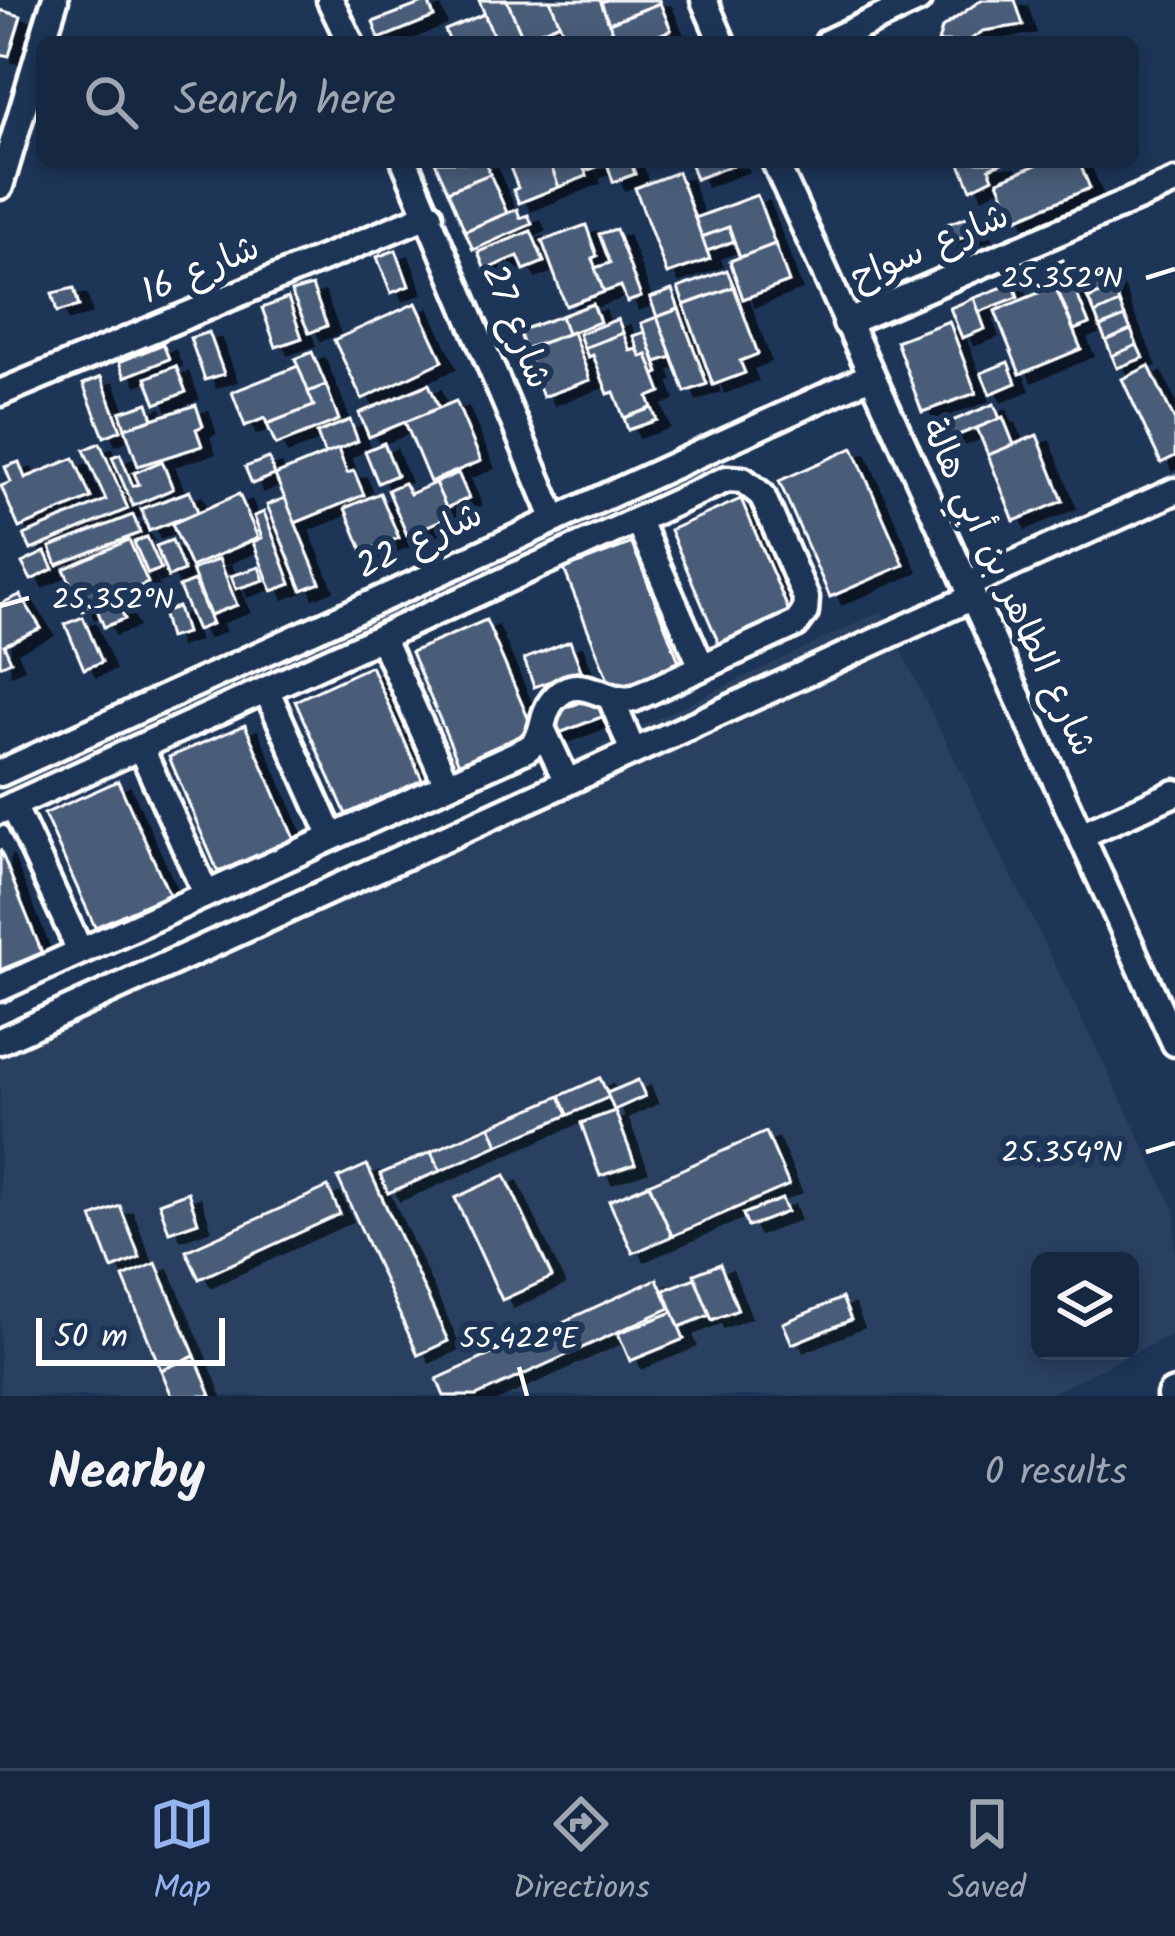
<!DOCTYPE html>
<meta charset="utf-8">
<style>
:root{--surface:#162841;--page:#23344c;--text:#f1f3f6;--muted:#9ea6b1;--line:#35445a;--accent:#95b2f1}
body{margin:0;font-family:Kalam,"Playpen Sans Arabic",sans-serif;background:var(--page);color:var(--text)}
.controls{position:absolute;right:36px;bottom:36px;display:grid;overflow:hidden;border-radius:18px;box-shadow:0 6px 18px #0003}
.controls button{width:108px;height:108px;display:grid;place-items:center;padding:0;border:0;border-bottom:3px solid var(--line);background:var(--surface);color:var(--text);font:60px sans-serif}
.scale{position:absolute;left:36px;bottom:30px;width:189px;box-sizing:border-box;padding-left:12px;border:6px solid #fff;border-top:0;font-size:33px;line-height:42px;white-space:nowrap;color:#fff;-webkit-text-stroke:9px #1d3557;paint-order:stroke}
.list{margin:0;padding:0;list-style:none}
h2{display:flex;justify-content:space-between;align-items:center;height:156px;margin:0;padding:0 48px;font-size:51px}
h2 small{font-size:39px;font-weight:400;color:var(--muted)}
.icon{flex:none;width:66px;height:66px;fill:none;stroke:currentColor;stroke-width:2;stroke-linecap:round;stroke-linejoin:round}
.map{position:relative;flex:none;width:1175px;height:1396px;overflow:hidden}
.search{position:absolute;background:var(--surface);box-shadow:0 6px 18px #0003;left:36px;right:36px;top:36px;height:132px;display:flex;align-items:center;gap:30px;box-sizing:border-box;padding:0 42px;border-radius:18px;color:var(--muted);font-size:45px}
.sheet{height:372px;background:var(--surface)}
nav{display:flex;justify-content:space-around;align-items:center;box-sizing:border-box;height:168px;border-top:3px solid var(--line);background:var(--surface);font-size:33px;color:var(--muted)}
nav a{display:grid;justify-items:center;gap:6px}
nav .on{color:var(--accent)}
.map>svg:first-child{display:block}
</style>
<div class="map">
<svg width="1175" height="1396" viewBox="0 0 1175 1396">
<defs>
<filter id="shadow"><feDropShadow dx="12" dy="7" stdDeviation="0" flood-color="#0009"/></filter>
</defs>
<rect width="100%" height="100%" fill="#1d3557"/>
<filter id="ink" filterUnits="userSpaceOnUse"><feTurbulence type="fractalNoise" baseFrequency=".00833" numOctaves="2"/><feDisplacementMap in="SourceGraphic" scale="24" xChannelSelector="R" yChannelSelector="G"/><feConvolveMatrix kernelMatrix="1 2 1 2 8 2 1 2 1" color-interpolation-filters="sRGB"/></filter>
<g filter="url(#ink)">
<path fill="#2a4161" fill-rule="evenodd" d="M882 611 1175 1210V1333L1045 1396H0V1033ZM1040 1261H1130V1351H1040Z"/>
<g fill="#4a5d79" stroke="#fff" stroke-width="3" filter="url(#shadow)">
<path d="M479 0H507L523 38 496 42Z"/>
<path d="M507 0H550L560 23 523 38Z"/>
<path d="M550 0H600L616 40 567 42Z"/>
<path d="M607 0H659L660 3 609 23 601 2Z"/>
<path d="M981 0H1015L1023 25 983 31 967 42H938L942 28Z"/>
<path d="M428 1 434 17 379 39 373 22Z"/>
<path d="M660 3 671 30 642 42H617L609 23Z"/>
<path d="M0 10 21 16 9 56 0 54Z"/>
<path d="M484 14 496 42H450L445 30Z"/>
<path d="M435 162H485L490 174 448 191Z"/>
<path d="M508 162H559L551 166 559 187 519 203 513 190 518 188Z"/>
<path d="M581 162 587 176 559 187 551 166 559 162Z"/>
<path d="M585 162H631L635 174 613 182 607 163 588 170Z"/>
<path d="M690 162H735L736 164 696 179Z"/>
<path d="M959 162H1004L989 168 993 178 971 189Z"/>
<path d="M1043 162H1079L1090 188 1014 220 998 181Z"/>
<path d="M678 172 710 259 667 274 635 188Z"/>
<path d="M490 174 507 213 465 231 448 191Z"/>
<path d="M757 195 775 244 740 258 729 227 702 237 695 218Z"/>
<path d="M517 209 520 218 528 215 532 224 473 250 465 231Z"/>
<path d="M973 215 979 232 947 243 941 226Z"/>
<path d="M586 225 597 256 592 258 604 292 566 306 542 241Z"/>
<path d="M729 227 734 241 707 251 702 237Z"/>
<path d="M616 229 641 297 627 302 621 286 604 292 595 268 610 263 599 234Z"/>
<path d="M531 231 544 262 524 270 518 256 485 270 478 252Z"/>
<path d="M775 244 789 282 743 299 730 261Z"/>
<path d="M396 250 409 286 391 293 377 257Z"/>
<path d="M1063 260 1089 324 1074 330 1048 266Z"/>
<path d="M727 270 734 287 684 305 678 288Z"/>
<path d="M1108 275 1114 288 1088 299 1083 286Z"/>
<path d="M1013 283 1018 297 979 312 974 298Z"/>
<path d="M312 286 327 326 309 333 291 292Z"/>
<path d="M1055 286 1081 349 1020 374 995 311Z"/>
<path d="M734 287 758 354 740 361 745 373 713 385 684 305Z"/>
<path d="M74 288 79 306 57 312 52 293Z"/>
<path d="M1114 288 1119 303 1095 314 1088 299Z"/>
<path d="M672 290 679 309 657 317 650 298Z"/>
<path d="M288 298 302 338 276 347 262 308Z"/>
<path d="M974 298 985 329 962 338 950 308Z"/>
<path d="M416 303 443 361 362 399 334 340Z"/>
<path d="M1119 303 1125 317 1100 327 1095 314Z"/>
<path d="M593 304 600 322 567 334 561 316Z"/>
<path d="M679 309 707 384 685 392 657 317Z"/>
<path d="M561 316 567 334 525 349 519 331Z"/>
<path d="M657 317 672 357 656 362 641 323Z"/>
<path d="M1125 317 1131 330 1106 341 1100 327Z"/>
<path d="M618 319 623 333 584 348 579 334Z"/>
<path d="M949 321 976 393 922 412 896 341Z"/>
<path d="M1131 330 1137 345 1112 356 1106 341Z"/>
<path d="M209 332 224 374 205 380 190 338Z"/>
<path d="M573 332 590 380 543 397 525 349Z"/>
<path d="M645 332 659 373 654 375 647 355 641 357 633 336Z"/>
<path d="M623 333 630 351 637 349 641 357 647 355 661 392 648 397 652 408 624 418 614 392 608 394 593 355 588 357 584 348Z"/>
<path d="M163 344 169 359 125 377 119 362Z"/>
<path d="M1137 345 1143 358 1117 368 1112 356Z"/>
<path d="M312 352 326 385 308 392 295 359Z"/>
<path d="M1008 362 1016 383 990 394 981 373Z"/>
<path d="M176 366 186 392 156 404 146 378Z"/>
<path d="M298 366 314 406 267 424 265 418 245 426 232 392Z"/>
<path d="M1149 366 1175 421V456L1161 463 1122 379Z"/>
<path d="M101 377 121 430 104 437 83 384Z"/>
<path d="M429 384 439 408 369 437 359 413Z"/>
<path d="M326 385 339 420 276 445 267 424 314 406 308 392Z"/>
<path d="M456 401 481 461 430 482 405 422Z"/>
<path d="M148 403 153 419 125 428 120 412Z"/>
<path d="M994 404 1000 419 948 439 942 425Z"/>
<path d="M196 405 203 426 196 429 202 446 138 466 125 428Z"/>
<path d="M652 408 657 420 628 430 624 418Z"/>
<path d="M1003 417 1014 445 988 455 977 428Z"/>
<path d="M350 420 358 441 325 455 317 433Z"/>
<path d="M1037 435 1063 501 1014 521 988 455Z"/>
<path d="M100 443 128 509 31 550 24 535 106 500 84 450Z"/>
<path d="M384 443 397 475 378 483 365 451Z"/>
<path d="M853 448 904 565 830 597 779 481Z"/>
<path d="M338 449 347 473 354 471 364 495 295 523 275 475Z"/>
<path d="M120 454 133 486 139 484 134 473 162 461 173 489 133 506 112 457Z"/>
<path d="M74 458 91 498 19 528 1 486 11 482 5 467 19 462 25 478Z"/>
<path d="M269 458 275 475 252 484 245 467Z"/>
<path d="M458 473 469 498 446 508 435 483Z"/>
<path d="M404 483 410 494 435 483 450 516 407 535 388 490Z"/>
<path d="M190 491 198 512 149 531 141 509Z"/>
<path d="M380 493 399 538 363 552 345 508Z"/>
<path d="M239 494 258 538 191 567 172 524Z"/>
<path d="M285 498 320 583 302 590 267 505Z"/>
<path d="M741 499 791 616 720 646 670 530Z"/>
<path d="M264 512 291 584 272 591 253 542 262 538 254 516Z"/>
<path d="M133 515 140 533 57 565 50 547Z"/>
<path d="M147 537 161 569 148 574 134 542Z"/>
<path d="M129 540 148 583 83 611 64 569Z"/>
<path d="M172 540 184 571 168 577 156 546Z"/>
<path d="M632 543 680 664 612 690 564 569Z"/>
<path d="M45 552 53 569 31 580 22 563Z"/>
<path d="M219 559 237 605 210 615 192 570Z"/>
<path d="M259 567 264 580 236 589 231 576Z"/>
<path d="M194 581 212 624 197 630 179 587Z"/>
<path d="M20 595 41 628 4 645 11 661 0 666V604Z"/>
<path d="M117 601 125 619 104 627 97 609Z"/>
<path d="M178 607 186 633 169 638 162 612Z"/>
<path d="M83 617 102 662 84 669 65 624Z"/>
<path d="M486 620 534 732 459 764 411 652Z"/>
<path d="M570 641 581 670 534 687 524 659Z"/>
<path d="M371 666 422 780 346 814 295 701Z"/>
<path d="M597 696 604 716 554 735 547 715Z"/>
<path d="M245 725 294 839 218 872 169 757Z"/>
<path d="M118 781 169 894 95 927 44 814Z"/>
<path d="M0 849 42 953 0 970Z"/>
<path d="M600 1078 609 1097 568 1115 560 1096Z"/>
<path d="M638 1080 645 1096 614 1110 607 1093Z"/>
<path d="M560 1096 568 1115 498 1145 490 1126Z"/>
<path d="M615 1111 635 1164 600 1176 581 1123Z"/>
<path d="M490 1126 498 1145 440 1171 431 1152Z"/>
<path d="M766 1132 789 1185 672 1236 649 1184Z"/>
<path d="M431 1152 440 1171 388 1193 380 1174Z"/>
<path d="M367 1165 448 1341 418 1355 338 1178Z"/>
<path d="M505 1175 552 1277 502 1300 455 1198Z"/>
<path d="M649 1184 672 1236 633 1253 609 1201Z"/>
<path d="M328 1187 340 1214 199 1279 186 1251Z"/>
<path d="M188 1192 198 1222 169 1232 159 1203Z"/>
<path d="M782 1199 787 1212 748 1227 743 1214Z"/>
<path d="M120 1206 140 1258 112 1269 92 1217Z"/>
<path d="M156 1263 195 1356 161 1370 123 1277Z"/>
<path d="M720 1264 738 1310 712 1320 694 1274Z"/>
<path d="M695 1278 710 1315 679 1327 664 1290Z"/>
<path d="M657 1279 670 1308 476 1396H444L437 1379Z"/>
<path d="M842 1298 851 1320 792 1344 783 1323Z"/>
<path d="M673 1312 684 1339 630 1361 618 1333Z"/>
<path d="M195 1356 211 1396H172L161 1370Z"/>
</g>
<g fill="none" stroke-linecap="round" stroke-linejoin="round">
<defs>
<g id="minor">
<path d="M330 0 350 42"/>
<path d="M704 0 722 42"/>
<path d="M42 42 55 0"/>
<path d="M828 42 918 0"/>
<path d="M405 162 555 520"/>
<path d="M775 162 1175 1043"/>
<path d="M0 186 42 43"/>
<path d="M846 323 1175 182"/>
<path d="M0 393 430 214"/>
<path d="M638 521 702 667"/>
<path d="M967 585 1175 491"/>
<path d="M382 638 447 785"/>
<path d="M267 691 332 837"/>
<path d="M611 698 633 752"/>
<path d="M543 730 567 782"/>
<path d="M141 748 206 894"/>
<path d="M0 773 870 376"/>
<path d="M13 805 80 951"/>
<path d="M0 811 727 479 743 480 762 495 806 598 805 612 796 624 633 699C604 704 579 669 553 700 539 716 547 736 527 749L0 988"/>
<path d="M1081 835 1175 793"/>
<path d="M0 1041 973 597"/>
</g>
<path id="tertiary" d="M1173 1396 1175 1395"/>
</defs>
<use href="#minor" stroke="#fff" stroke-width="33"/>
<use href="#tertiary" stroke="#fff" stroke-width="39"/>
<use href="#minor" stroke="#1d3557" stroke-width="24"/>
<use href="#tertiary" stroke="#1d3557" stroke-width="30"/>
</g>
</g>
<path fill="none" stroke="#fff" stroke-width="4.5" d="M1146 278 1175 269M0 606 29 598M1146 1152 1175 1143M519 1367 527 1396"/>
<g text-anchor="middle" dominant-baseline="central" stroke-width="12" stroke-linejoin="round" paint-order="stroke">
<g font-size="36" fill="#fff" stroke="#1d3557">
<text transform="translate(930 248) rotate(-23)">شارع سواح</text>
<text transform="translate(201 271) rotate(-23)">شارع 16</text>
<text transform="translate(515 327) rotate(68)">شارع 27</text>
<text transform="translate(420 542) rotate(-25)">شارع 22</text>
<text transform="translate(1007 588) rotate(65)">شارع الطاهر بن أبي هالة</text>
</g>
</g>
<g font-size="30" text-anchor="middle" fill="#fff" stroke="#1d3557" stroke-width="12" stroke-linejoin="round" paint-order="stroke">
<text x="1062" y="288">25.352°N</text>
<text x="113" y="609">25.352°N</text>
<text x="1062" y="1162">25.354°N</text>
<text x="519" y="1348">55.422°E</text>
</g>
</svg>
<div class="controls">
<button><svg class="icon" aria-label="layers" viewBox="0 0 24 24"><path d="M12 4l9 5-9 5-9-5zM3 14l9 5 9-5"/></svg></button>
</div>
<div class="scale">50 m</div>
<div class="search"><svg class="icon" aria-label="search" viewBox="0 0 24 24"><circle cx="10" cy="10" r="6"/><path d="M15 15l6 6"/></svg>Search here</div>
</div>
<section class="sheet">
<h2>Nearby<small>0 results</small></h2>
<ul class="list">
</ul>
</section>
<nav>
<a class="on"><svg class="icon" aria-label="map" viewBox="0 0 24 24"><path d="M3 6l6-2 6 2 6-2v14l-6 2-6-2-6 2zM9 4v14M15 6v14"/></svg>Map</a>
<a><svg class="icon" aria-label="directions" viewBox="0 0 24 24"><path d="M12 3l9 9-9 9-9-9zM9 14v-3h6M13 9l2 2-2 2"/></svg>Directions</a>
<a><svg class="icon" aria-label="saved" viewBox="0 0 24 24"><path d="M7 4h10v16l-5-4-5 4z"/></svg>Saved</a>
</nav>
